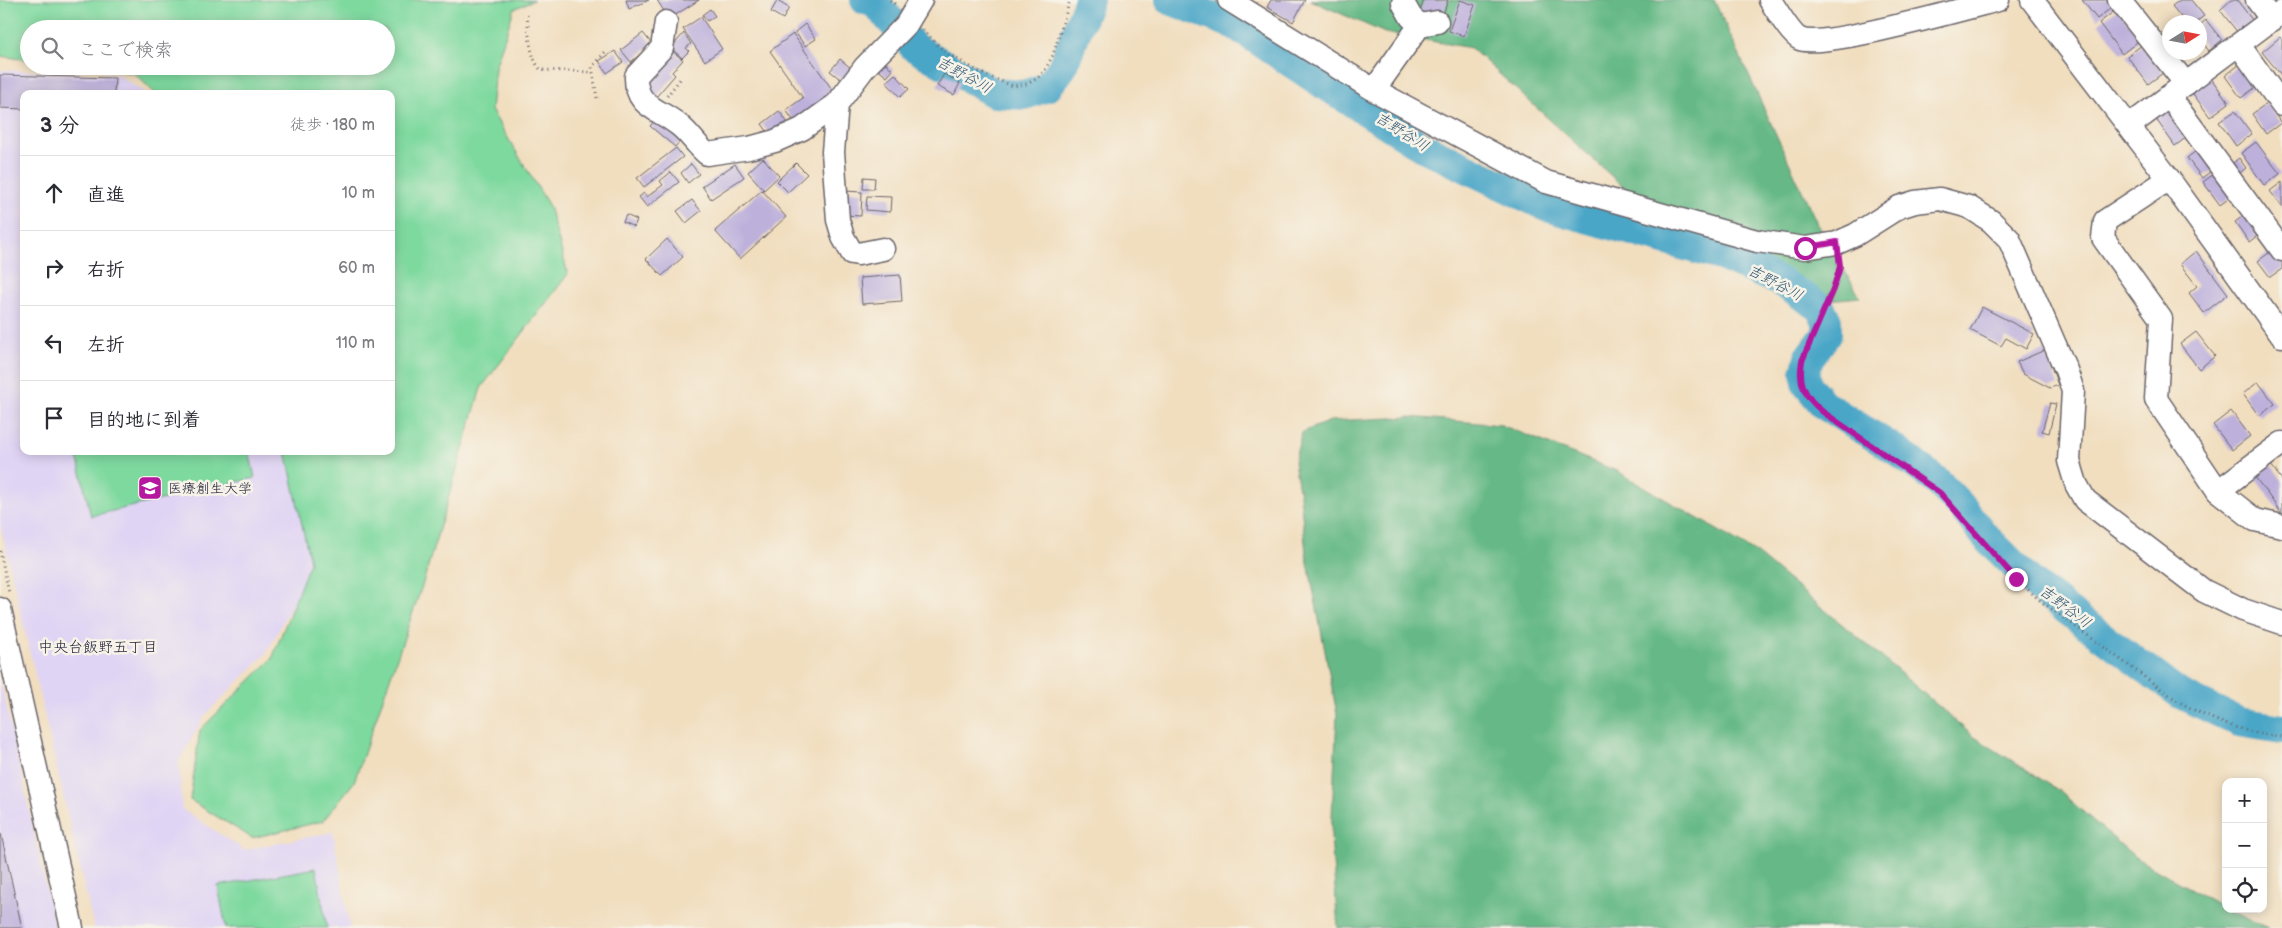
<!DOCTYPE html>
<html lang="ja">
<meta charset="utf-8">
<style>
:root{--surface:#fff;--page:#f2f2f3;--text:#2b2b33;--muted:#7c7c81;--line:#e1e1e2}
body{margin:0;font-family:"Balsamiq Sans","Klee One",sans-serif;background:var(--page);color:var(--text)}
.controls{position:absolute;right:15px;bottom:15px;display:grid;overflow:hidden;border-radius:10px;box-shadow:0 2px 12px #0003}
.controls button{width:45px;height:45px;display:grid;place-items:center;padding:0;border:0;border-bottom:1px solid var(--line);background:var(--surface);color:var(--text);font:25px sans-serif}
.compass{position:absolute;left:2162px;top:15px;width:45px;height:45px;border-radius:50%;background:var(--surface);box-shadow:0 2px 12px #0003;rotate:79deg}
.stop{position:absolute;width:15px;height:15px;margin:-11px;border:4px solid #b5179e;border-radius:50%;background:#fff}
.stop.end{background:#b5179e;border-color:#fff;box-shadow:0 1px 5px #0008}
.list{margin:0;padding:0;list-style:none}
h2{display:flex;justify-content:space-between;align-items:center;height:65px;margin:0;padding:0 20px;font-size:21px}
h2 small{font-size:16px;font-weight:400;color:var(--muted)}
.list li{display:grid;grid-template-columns:32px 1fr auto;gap:15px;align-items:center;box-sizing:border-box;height:75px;padding:0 20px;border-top:1px solid var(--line)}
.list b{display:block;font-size:19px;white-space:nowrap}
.list em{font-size:16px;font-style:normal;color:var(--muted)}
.icon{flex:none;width:28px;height:28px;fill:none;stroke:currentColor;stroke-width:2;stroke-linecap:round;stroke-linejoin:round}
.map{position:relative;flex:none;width:2282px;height:928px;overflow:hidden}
.search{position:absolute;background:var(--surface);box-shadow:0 2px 12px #0003;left:20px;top:20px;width:375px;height:55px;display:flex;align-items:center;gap:12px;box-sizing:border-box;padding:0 18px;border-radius:28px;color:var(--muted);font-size:19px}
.panel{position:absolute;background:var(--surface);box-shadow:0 2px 12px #0003;left:20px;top:90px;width:375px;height:365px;border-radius:10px}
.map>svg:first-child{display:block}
</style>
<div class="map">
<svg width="2282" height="928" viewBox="0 0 2282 928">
<rect width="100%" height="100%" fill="#f7f3e8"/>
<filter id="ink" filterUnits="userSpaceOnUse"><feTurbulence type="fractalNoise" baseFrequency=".02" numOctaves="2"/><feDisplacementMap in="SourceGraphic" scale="10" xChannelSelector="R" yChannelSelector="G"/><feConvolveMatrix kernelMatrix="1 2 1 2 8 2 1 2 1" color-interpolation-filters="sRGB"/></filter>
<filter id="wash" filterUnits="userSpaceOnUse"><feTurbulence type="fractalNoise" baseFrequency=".0096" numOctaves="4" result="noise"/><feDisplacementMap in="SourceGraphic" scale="20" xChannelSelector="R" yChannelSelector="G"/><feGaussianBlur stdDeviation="1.12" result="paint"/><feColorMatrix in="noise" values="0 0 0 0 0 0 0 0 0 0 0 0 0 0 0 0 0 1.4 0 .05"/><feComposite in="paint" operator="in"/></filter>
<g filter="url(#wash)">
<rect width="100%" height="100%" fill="#f1debf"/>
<g fill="#e0d4f4">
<path d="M0 70 118 75 147 94H24V451H292L317 557 266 654 205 715 179 761 182 809 244 850 333 832 350 928H94L0 524Z"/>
<path d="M0 677 55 928H0Z"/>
</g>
<g fill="#7ed99f" stroke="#507e6d">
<path d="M0 0H534L514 9 495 68 491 110 549 206 568 274 481 388 423 583 354 782 323 821 252 838 190 800 200 730 272 659 310 562 286 451H391V94H156L134 73 80 66H386V29H29V60L0 56Z"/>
<path d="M76 451H249L255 478 91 516Z"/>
<path d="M316 868 327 928H226L218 886Z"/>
</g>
<g fill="#66b986" stroke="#446e60">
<path d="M1310 0H1714L1816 221 1860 297 1807 302 1713 254 1620 184 1471 48 1385 33Z"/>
<path d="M1410 417 1501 425 1617 471 1753 551 1877 653 1973 736 2058 790 2135 857 2226 909 2268 928H1338L1331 836 1337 714 1306 552 1300 495 1294 462 1302 432 1330 421Z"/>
</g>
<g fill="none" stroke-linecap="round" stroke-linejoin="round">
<g stroke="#48a6c7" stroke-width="30">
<path d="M865 0 875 3 914 47 994 93 1024 95 1047 87 1062 68 1089 0"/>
<path d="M1170 0 1235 25 1326 86 1425 148 1547 207 1721 256 1779 281 1820 307 1827 321V334L1809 358 1805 373 1808 386 1824 405 1897 451 1937 481 1961 506 1985 536 2026 577 2064 608 2180 694 2239 722 2282 729"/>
</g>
</g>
<g id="blocks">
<g fill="#bdb1dc">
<path d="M626 0H649L629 9Z"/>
<path d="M657 0H699L669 19Z"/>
<path d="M1271 0H1305L1293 22 1267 7Z"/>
<path d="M1424 0H1448L1442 18 1420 11Z"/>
<path d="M1460 0 1475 5 1464 36 1449 31Z"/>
<path d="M2082 0H2114L2116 4 2097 19Z"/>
<path d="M2180 0H2191L2204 16 2196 22H2185L2172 6Z"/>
<path d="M2231 0H2237L2253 21 2238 33 2220 10Z"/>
<path d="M777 1 789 8 783 19 771 12Z"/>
<path d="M710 9 715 16 707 21 702 15Z"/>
<path d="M2117 9 2141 39 2122 54 2099 23Z"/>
<path d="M701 17 722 49 705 61 683 29Z"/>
<path d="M2206 20 2222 40 2209 51 2200 39V25Z"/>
<path d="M805 24 816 39 805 46 795 32Z"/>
<path d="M643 33 652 44 631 62 621 50Z"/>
<path d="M684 33 691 44 686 48 689 51 682 58 671 48Z"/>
<path d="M793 34 836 95 795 123 786 110 803 98 770 51Z"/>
<path d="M2280 37 2282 40V76L2262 52Z"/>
<path d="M2142 45 2163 73 2148 84 2127 56Z"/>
<path d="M669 48 683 60 672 72 675 75 656 97 639 82Z"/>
<path d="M615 51 623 62 607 73 599 61Z"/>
<path d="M840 59 852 69 843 81 830 71Z"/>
<path d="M882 60 893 70 887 77 876 68Z"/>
<path d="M2240 64 2256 87 2241 98 2225 76Z"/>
<path d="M895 74 909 89 900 97 886 82Z"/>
<path d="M944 74 960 83 954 95 937 86Z"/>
<path d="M0 75 115 78 114 94H24V109L0 108Z"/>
<path d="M2210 77 2229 103 2210 117 2191 91Z"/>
<path d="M2267 103 2281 123 2266 134 2252 114Z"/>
<path d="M2169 104 2191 134 2175 146 2153 115Z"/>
<path d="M779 111 788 123 770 135 762 124Z"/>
<path d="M2235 111 2252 134 2236 146 2219 122Z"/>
<path d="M656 119 681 140 675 147 650 126Z"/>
<path d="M2256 142 2280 174 2264 185 2241 153Z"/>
<path d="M2201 147 2216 167 2202 178 2187 158Z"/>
<path d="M676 148 683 157 644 187 637 178Z"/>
<path d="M763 158 779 176 764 190 748 172Z"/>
<path d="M2239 158 2246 168 2240 173 2233 163Z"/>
<path d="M796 163 807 174 788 192 777 181Z"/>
<path d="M691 164 699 174 688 183 681 173Z"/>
<path d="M735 164 744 177 711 199 702 186Z"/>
<path d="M2218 171 2235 194 2220 205 2203 182Z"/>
<path d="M671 172 679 182 647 207 639 197 644 193 647 197 663 185 660 181Z"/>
<path d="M864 177 875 178 874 189H863Z"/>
<path d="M2282 182V207L2270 191Z"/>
<path d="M762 190 786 217 740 259 715 231Z"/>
<path d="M844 191 862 192 861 216 843 215Z"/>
<path d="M867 196 891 197 890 212 866 210Z"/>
<path d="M692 200 701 211 686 223 677 211Z"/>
<path d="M2247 213 2261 233 2249 242 2235 222Z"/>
<path d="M626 215 637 220 634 227 623 222Z"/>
<path d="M667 239 683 257 662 276 646 259Z"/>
<path d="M2274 249 2282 261V269L2270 277 2258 261Z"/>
<path d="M2196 251 2228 294 2204 313 2189 293 2197 286 2180 264Z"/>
<path d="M900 275 902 301 862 304 860 278Z"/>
<path d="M1982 307 2034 334 2026 349 2006 338 2001 346 1970 330Z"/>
<path d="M2196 332 2215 356 2199 369 2180 344Z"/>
<path d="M2045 350 2058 385 2050 388 2023 374 2017 362Z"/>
<path d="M2258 382 2275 404 2259 416 2243 394Z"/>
<path d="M2050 403 2056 404 2049 433 2042 431Z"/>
<path d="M2231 411 2250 436 2232 450 2213 425Z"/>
<path d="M2271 465 2282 480V514L2255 477Z"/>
<path d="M0 834H1L22 928H0Z"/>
</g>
</g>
</g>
<g filter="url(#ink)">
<use href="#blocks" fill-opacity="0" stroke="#6a6469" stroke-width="1"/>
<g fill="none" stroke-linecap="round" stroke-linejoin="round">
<defs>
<g id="minor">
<path d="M1229 0 1374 90 1546 182 1757 241 1805 248 1837 243 1855 235 1899 207 1915 202 1940 199 1969 207 1991 221 2009 239 2066 370 2073 391 2069 461 2076 484 2085 500 2204 591 2243 610 2282 623"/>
<path d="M1770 0C1776 9 1791 35 1800 39 1822 49 1967 8 1998 0"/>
<path d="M2032 0 2169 179"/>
<path d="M2119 0 2186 84"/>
<path d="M2257 0 2272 20"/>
<path d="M1403 3 1411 17 1420 25"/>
<path d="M666 22 662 48 636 76C635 108 659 108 680 126 690 134 697 146 707 154L749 148 775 141 802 129 837 104 865 67 906 25 921 0"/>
<path d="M2239 45 2282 105"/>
<path d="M1374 90 1420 25 1437 22"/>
<path d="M2169 96 2282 250"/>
<path d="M837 104 833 152 838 220 843 237 852 253 858 254 883 249"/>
<path d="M2129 126 2282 12"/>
<path d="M2282 336 2169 179 2105 221 2103 238 2161 319 2156 399 2218 491 2255 520 2282 526"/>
<path d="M2218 491 2282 443"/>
<path d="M0 609 72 928"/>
</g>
</defs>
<use href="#minor" stroke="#6a6469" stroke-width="25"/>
<g stroke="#6a6469" stroke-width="3" stroke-dasharray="1 4" stroke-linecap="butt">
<path d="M890 0 896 5"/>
<path d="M527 15C529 31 529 58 541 70L593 72"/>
<path d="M923 30 946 53 985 75 1013 86 1027 84 1038 78 1045 70 1053 55 1070 0"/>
<path d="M667 96 681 78"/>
<path d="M597 98 592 67 606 51"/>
<path d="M1840 260 1833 289 1802 361C1798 384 1805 397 1823 412L1940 493 2016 579 2042 602 2172 697C2204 718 2243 733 2282 737"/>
<path d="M0 551 9 593"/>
</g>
<use href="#minor" stroke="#fff" stroke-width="22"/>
</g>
</g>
<g fill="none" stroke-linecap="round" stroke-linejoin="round" filter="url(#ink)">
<path stroke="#b5179e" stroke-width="6" d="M1805 248 1837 242 1840 266 1838 274 1833 289 1802 361C1798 384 1805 397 1823 412L1940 493 2016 579"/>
</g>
<defs>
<symbol id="university-square" viewBox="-11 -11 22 22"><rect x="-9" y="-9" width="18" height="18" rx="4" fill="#b5179e" stroke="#f7f3e8"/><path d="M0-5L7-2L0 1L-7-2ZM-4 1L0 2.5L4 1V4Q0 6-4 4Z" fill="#fff"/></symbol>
</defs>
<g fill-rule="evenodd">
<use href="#university-square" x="136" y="474" width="28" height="28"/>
</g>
<g text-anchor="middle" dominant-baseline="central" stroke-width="5" stroke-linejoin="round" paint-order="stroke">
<g font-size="14" fill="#22223b" stroke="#f7f3e8" text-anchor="start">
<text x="168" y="488">医療創生大学</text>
</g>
<g font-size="15" font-style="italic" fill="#315773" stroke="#f7f3e8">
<text transform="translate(964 75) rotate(29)">吉野谷川</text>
<text transform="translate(1402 132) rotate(32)">吉野谷川</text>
<text transform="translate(1775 283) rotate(28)">吉野谷川</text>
<text transform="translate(2065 607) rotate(37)">吉野谷川</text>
</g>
<g font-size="15" fill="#22223b" stroke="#f7f3e8">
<text x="98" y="647">中央台飯野五丁目</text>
</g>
</g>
</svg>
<div class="controls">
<button>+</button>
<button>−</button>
<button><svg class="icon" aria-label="locate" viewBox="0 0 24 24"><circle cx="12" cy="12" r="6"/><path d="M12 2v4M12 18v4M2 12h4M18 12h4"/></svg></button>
</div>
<svg class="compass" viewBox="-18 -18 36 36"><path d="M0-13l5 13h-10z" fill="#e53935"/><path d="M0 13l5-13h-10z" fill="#7c7c81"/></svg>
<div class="stop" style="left:1805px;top:248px"></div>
<div class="stop end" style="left:2016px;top:579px"></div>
<div class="search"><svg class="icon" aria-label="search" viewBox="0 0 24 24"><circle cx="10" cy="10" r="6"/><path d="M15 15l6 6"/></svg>ここで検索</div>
<section class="panel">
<h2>3 分<small>徒歩 · 180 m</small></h2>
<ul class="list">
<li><svg class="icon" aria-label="ahead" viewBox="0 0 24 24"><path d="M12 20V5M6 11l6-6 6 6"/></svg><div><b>直進</b></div><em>10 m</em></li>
<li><svg class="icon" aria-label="right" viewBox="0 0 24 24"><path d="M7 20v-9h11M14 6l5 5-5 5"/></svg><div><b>右折</b></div><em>60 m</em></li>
<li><svg class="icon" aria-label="left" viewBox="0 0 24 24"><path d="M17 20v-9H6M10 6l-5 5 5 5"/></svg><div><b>左折</b></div><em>110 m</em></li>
<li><svg class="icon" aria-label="arrive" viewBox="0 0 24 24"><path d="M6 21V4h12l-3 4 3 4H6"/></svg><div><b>目的地に到着</b></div></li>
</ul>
</section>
</div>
